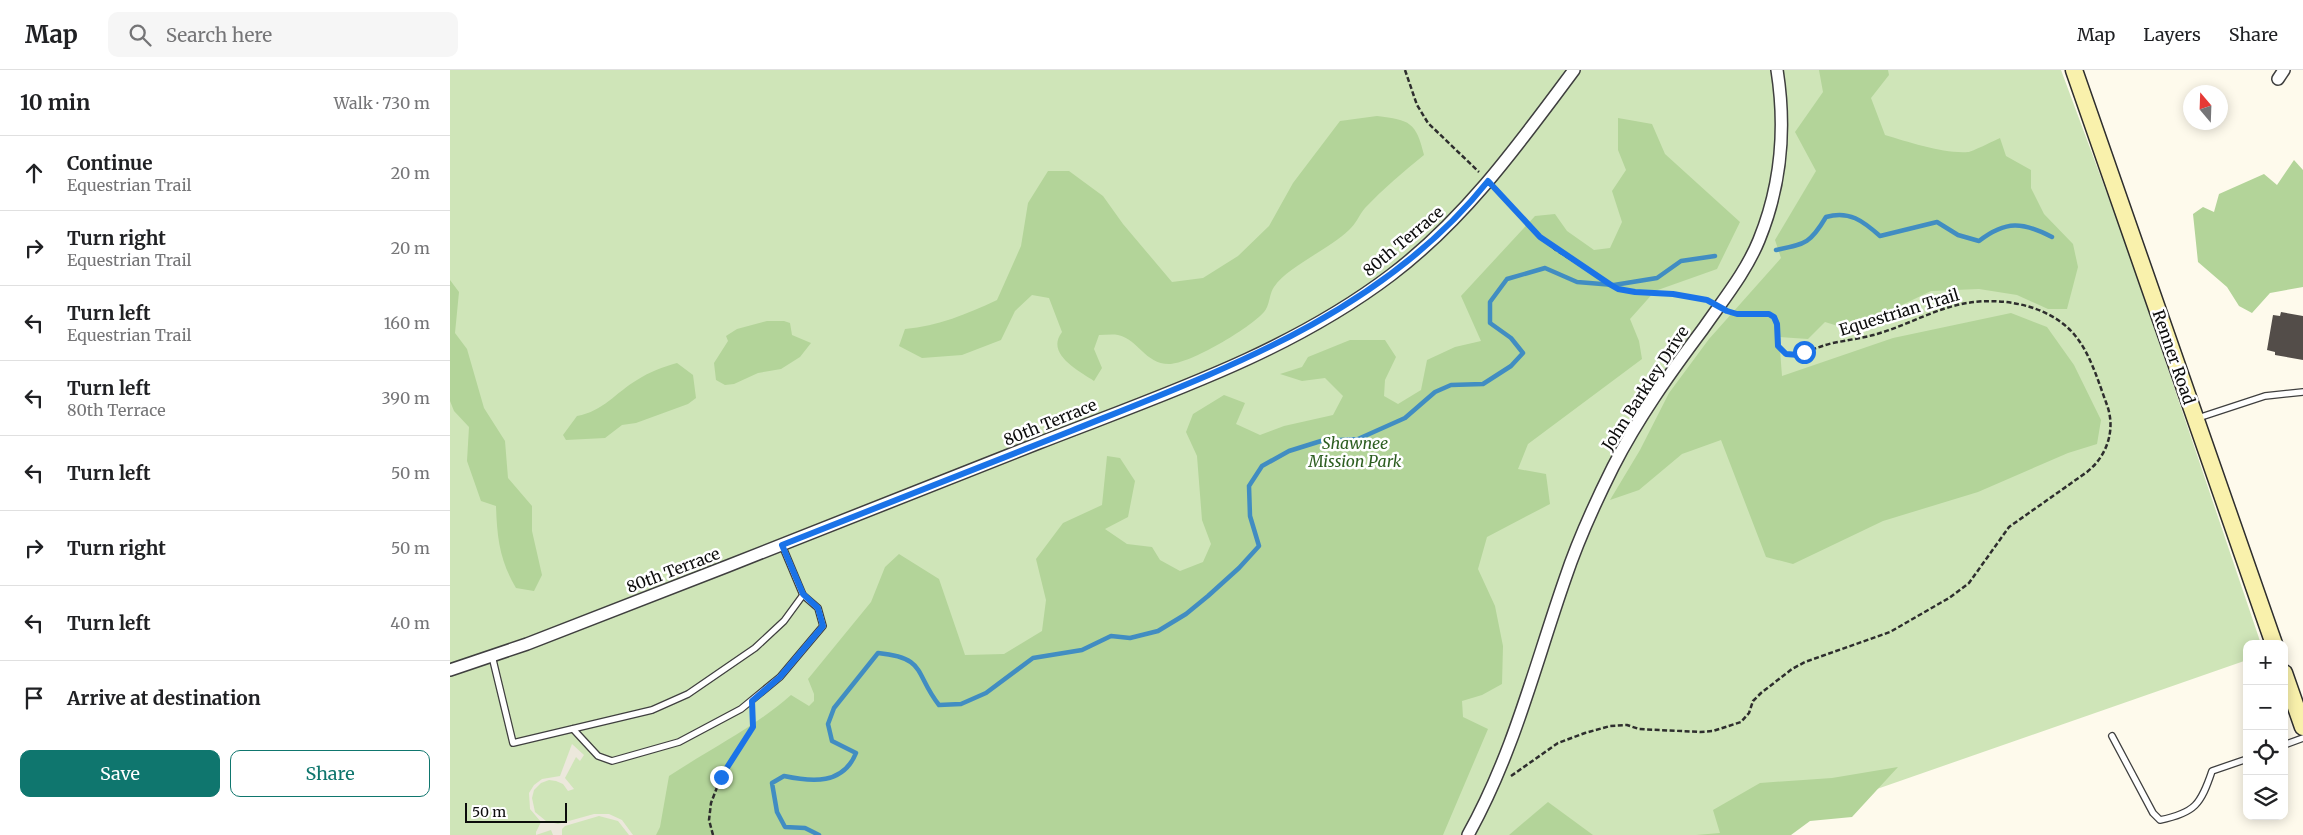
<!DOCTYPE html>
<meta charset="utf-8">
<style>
:root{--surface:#fff;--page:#f6f6f6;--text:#202124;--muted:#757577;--line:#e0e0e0;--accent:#0f766e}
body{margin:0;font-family:Merriweather,serif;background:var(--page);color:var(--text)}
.controls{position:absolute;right:15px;bottom:15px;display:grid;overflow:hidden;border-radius:10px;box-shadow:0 2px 12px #0003}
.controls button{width:45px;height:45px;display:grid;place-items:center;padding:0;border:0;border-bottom:1px solid var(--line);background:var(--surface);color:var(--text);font:25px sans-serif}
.compass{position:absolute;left:1733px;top:15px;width:45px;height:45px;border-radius:50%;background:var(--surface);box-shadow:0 2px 12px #0003;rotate:341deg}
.scale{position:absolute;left:15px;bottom:12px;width:102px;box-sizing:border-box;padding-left:5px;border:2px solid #0c0c0c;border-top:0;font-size:14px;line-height:18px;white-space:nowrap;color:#0c0c0c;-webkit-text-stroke:4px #fff;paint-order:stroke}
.stop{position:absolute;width:15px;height:15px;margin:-11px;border:4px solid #1a73e8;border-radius:50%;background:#fff}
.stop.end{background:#1a73e8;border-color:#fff;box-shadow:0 1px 5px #0008}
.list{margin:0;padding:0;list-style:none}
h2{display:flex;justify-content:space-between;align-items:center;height:65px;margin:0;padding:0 20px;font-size:21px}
h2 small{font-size:16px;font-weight:400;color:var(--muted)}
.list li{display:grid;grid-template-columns:32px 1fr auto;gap:15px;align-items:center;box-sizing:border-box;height:75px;padding:0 20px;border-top:1px solid var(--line)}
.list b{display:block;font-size:19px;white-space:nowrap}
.list p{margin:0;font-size:16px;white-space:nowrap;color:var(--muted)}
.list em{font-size:16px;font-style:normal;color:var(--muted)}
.actions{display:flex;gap:10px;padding:15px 20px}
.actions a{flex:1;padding:11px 0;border:1px solid var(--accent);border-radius:10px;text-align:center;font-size:18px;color:var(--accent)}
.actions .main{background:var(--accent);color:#fff}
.icon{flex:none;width:28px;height:28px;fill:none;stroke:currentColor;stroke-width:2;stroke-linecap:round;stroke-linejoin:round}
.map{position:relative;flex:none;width:1853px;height:765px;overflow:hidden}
header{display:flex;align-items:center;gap:30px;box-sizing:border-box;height:70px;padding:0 25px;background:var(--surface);border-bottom:1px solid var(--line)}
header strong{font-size:24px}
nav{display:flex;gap:28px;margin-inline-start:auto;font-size:18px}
.search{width:350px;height:45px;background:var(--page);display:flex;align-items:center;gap:12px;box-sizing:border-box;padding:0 18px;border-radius:10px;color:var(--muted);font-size:19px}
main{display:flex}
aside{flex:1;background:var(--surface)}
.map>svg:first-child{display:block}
</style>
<header>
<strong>Map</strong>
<div class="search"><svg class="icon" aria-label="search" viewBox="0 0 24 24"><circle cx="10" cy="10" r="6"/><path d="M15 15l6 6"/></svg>Search here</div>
<nav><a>Map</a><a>Layers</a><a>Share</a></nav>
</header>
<main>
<aside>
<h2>10 min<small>Walk · 730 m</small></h2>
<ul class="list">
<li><svg class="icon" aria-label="ahead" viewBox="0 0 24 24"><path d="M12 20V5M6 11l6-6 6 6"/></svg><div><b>Continue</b><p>Equestrian Trail</p></div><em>20 m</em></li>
<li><svg class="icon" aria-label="right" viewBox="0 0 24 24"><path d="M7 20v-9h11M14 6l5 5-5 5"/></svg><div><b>Turn right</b><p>Equestrian Trail</p></div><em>20 m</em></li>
<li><svg class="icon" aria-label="left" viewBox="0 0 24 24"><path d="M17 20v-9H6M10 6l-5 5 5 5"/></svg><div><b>Turn left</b><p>Equestrian Trail</p></div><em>160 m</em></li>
<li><svg class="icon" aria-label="left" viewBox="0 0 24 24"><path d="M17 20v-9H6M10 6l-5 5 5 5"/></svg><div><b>Turn left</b><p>80th Terrace</p></div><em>390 m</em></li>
<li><svg class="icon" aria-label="left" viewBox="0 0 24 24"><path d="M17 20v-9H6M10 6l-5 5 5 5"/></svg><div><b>Turn left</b></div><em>50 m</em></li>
<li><svg class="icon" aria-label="right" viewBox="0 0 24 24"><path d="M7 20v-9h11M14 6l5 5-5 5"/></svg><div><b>Turn right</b></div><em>50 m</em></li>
<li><svg class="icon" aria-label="left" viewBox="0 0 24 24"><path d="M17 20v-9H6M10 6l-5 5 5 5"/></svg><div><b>Turn left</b></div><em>40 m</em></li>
<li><svg class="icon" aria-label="arrive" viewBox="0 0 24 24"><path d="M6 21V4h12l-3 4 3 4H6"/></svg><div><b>Arrive at destination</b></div></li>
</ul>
<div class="actions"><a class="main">Save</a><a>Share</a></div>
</aside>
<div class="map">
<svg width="1853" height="765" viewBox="0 0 1853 765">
<rect width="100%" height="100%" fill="#fefaec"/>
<path fill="#cfe5b8" d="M0 0H1611L1675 172 1811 574H1797V590L1295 765H0Z"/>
<g fill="#b3d499">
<path d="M1369 0H1438L1439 5 1421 28 1435 65C1458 72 1495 84 1518 82 1522 82 1543 71 1550 68L1556 86 1581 100V118L1594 144 1623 174 1628 197 1617 239H1598L1567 225 1529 219 1481 221 1452 235 1408 262 1375 252 1358 269 1329 267 1332 306 1443 268 1561 243 1597 257 1624 295 1651 350 1647 374 1618 383 1528 422 1433 451 1343 494 1316 487 1271 370 1232 384 1189 420 1160 430 1190 380 1219 323 1259 269 1331 188 1325 170 1366 101 1345 62 1373 22Z"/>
<path d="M927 46C960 50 966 52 974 85 953 102 933 119 915 138 909 145 906 154 899 160 880 179 838 196 824 217 819 224 820 235 814 242 800 258 740 294 719 294 695 294 688 269 668 265 662 264 655 265 649 265L644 279 652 298 644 311C629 301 595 284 612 262L599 228 582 225 565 241 551 270 512 285 472 288 449 276 455 259C488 256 517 244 547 230L571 176 578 133 598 101H619L653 126 673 154 722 212 753 208 788 186 819 156 843 113 890 51Z"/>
<path d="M1168 48 1202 54 1215 84 1290 152 1267 199 1205 221 1180 249 1189 271 1192 289 1078 374 1068 399 1096 404 1100 434 1037 467 1028 499 1045 536 1053 576 1052 614 1032 625 1012 631 1013 647 1038 659 993 765H206L210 757 219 706C260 679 305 657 341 625L359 636 364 631V624L358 609 421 532 435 497 449 484 489 509 515 585 554 584 592 561 596 530 586 489 613 453 652 435 657 386 670 388 685 411 678 447 655 459 677 474 702 477 710 490 730 501 753 492 761 474 752 450 747 386 736 362 743 344 774 325 795 333 786 354 810 365 834 356 883 345 893 326 875 308 852 311 830 304 852 297 858 287 900 270H935L946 287 935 310 934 326 948 334 971 320 977 290 1005 277 1031 271 1011 226 1085 146 1105 144 1117 161 1144 180 1160 178 1172 152 1162 121 1176 100 1168 80Z"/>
<path d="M1844 90 1853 100V217L1820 223 1802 243 1789 236 1777 217 1748 192 1743 144 1753 137 1764 142 1769 124 1814 104 1827 115Z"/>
<path d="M0 210 9 222 5 263 17 279 34 338 55 371 58 408 82 436V461L92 505 84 521 66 518C50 491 47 468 46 436L31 431 17 391 19 357 4 341 0 331Z"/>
<path d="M317 251H334L340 253 342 265 361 273 350 287 331 299 308 303 284 314 275 315 266 310 264 293 278 271 276 266 287 259Z"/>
<path d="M227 293 243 305 246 328 238 334 186 353 172 355 155 368 116 370 113 365 127 346C154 341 165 323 187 310 199 302 213 297 227 293Z"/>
<path d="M1448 697 1402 747 1360 751 1341 765H1246L1270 763 1263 740 1310 713 1382 708Z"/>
<path d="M1098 732 1143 765H1059Z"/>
</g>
<path fill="#ece8dc" d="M122 674 134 685 130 691 126 687 115 708 124 719 118 721 113 714 106 711 99 710 91 713 84 720 82 728 85 742 96 751 108 754 144 744H159L172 750 183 765H179L168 751 149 746 115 756 112 759V765H103L101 760 86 765V762L91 752 80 739 79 723 84 715 92 709 110 706Z"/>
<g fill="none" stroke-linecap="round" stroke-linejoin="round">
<g stroke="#418dc2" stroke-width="4.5">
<path d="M1326 180C1355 174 1360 174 1376 147 1399 140 1413 151 1430 166L1487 152 1508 165 1529 171C1556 150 1573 152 1602 167"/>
<path d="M369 765 355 758 335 757 327 742 322 713 334 706C362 712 393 715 406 683L382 671 378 654 384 638 428 583C477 588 464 603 489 635L511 634 536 623 583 588 632 580 661 566 680 568 708 561 736 544 758 526 789 498 809 476 800 446 799 416 812 396 839 381 871 371 908 369 955 348 985 322 1001 315 1033 314 1061 296 1073 283 1061 268 1040 253V232L1057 209 1095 198 1127 212 1164 215 1207 208 1231 191 1265 186"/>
</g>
</g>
<path fill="#534d49" d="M1831 242 1853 246V290L1825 285V282L1817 280 1823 245 1830 246Z"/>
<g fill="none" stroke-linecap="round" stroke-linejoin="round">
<defs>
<g id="lane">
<path d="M1748 348 1815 326 1853 322"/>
<path d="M42 586 63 673 202 640 238 624 305 578 334 551 353 525"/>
<path d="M123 659 148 686 162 691 229 672 291 639 330 607 373 556 368 538 353 525 332 475"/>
<path d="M1662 666 1703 743 1710 750C1745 743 1751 734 1762 701L1797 689"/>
<path d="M1834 675 1853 668"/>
</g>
<g id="street">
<path d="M1828 9 1834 0"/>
<path d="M0 600 77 574C248 508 419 441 589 373 709 326 837 284 941 205 1015 149 1069 74 1124 0"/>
<path d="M1018 765C1064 682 1084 598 1115 509 1128 470 1145 433 1163 397 1188 348 1220 303 1253 259 1273 230 1296 202 1309 170 1331 116 1336 57 1327 0"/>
</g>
<g id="secondary">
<path d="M1624 0 1824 574"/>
<path d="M1834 603 1853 657"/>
</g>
</defs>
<use href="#lane" stroke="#3f3f3f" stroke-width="8"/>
<use href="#street" stroke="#3f3f3f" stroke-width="14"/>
<use href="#secondary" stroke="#2e2e2e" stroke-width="19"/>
<g stroke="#2e2e2e" stroke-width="2.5" stroke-dasharray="5 2.5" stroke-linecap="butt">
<path d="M955 0 967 35 978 53 1029 102"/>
<path d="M1046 118 1090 167 1106 180 1168 219 1208 224H1223L1259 231"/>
<path d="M1061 706 1108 673 1135 663 1160 656 1177 655 1189 659 1250 662 1263 661 1291 652 1299 643 1303 631 1311 623 1342 599 1355 592 1440 562 1499 528 1519 513 1559 457 1637 402C1657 386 1666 360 1657 335 1648 311 1640 282 1623 263 1598 235 1552 227 1517 233 1486 238 1458 255 1427 264 1413 268 1398 270 1383 273 1366 277 1353 285 1336 284L1328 275C1327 268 1329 259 1327 252 1323 239 1291 245 1279 242"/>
<path d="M263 765 259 750 261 733 271 707 303 657 302 641"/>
</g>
<use href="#lane" stroke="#fff" stroke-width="5.5"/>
<use href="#street" stroke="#fff" stroke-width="11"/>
<use href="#secondary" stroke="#f9f1ac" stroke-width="16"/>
</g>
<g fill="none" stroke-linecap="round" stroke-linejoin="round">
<path stroke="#1a73e8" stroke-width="6" d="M271 707 303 657 302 631 330 607 373 556 368 538 353 524 332 475C429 437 525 399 621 361 773 300 933 243 1038 111L1090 167 1161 215 1168 219 1185 222 1223 224 1257 230 1277 241 1287 244H1319L1324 247 1327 254 1328 276 1336 284 1349 285 1354 282"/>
</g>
<g text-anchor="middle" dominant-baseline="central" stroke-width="5" stroke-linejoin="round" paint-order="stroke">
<g font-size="16" fill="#0c0c0c" stroke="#fff">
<text transform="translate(953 171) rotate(-40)">80th Terrace</text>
<text transform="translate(1449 242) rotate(-17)">Equestrian Trail</text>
<text transform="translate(1724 287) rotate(71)">Renner Road</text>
<text transform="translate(1195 318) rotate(-57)">John Barkley Drive</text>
<text transform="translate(600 352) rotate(-22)">80th Terrace</text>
<text transform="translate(223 500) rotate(-21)">80th Terrace</text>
</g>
<g font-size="16" font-style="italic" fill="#2d5e21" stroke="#fff">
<text x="905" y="373">Shawnee<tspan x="905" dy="18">Mission Park</tspan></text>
</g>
</g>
</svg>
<div class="controls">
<button>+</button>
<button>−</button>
<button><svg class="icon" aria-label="locate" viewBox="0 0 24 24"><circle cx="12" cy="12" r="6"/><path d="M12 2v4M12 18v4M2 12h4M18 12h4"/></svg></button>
<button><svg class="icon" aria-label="layers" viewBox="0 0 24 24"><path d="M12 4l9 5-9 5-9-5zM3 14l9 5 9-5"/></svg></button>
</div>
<svg class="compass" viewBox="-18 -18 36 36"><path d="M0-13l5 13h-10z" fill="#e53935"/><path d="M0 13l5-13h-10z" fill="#757577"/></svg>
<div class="scale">50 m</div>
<div class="stop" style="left:1354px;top:282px"></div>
<div class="stop end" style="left:271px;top:707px"></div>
</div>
</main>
